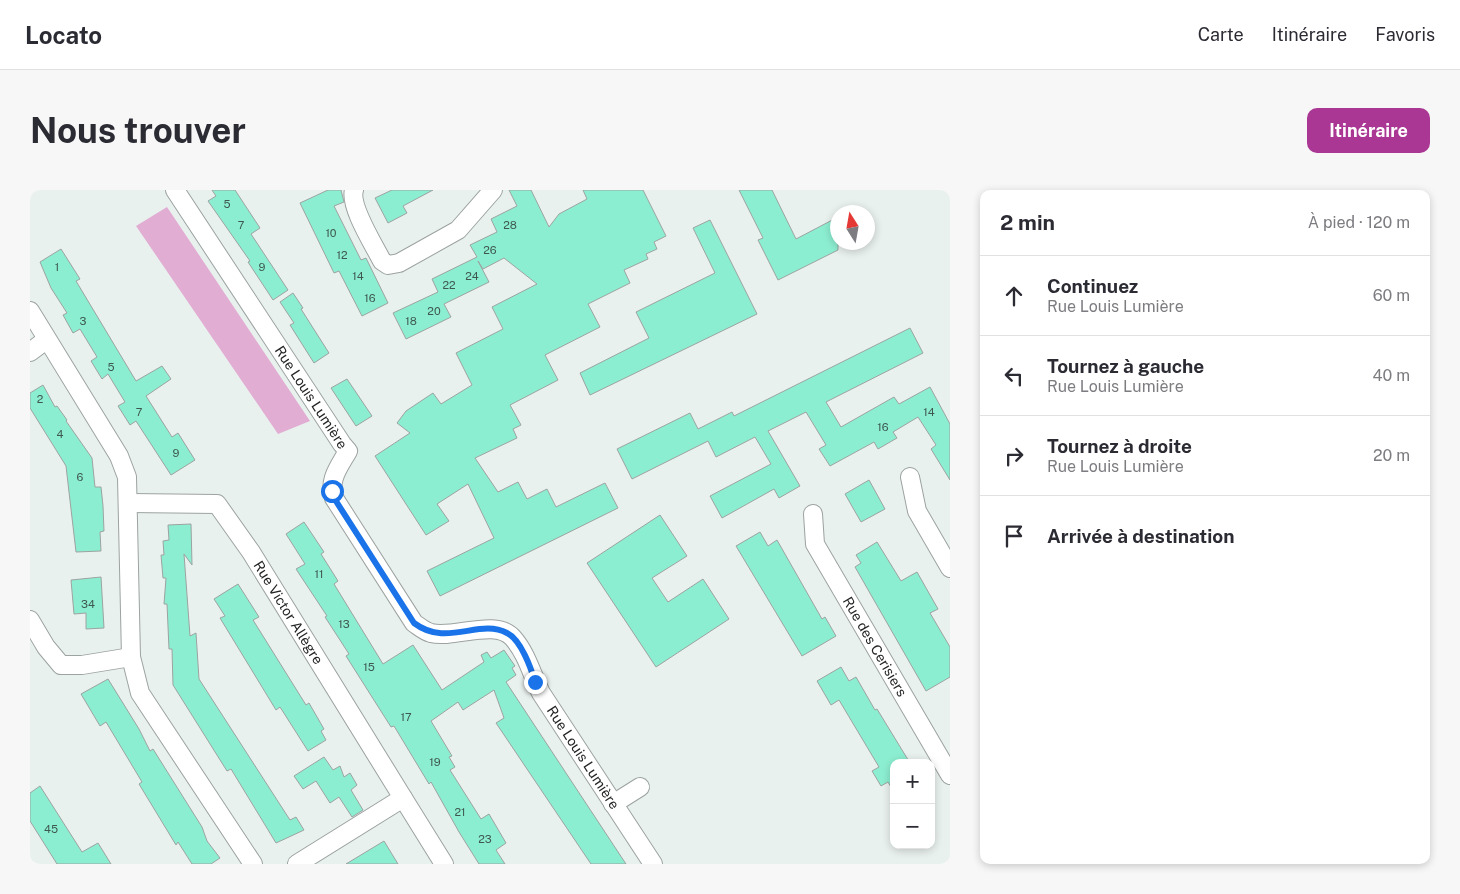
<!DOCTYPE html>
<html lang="fr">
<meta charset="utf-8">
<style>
:root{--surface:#fff;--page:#f7f7f7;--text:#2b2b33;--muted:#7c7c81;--line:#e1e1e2;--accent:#a93793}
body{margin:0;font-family:"Public Sans",sans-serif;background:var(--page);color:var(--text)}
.controls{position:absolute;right:15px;bottom:15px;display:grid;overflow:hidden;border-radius:10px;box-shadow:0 2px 8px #0003}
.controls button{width:45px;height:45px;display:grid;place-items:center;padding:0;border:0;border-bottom:1px solid var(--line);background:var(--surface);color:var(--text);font:25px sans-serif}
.compass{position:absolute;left:800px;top:15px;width:45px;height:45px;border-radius:50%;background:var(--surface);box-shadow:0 2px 8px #0003;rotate:349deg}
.stop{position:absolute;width:15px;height:15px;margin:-11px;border:4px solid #1a73e8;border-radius:50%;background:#fff}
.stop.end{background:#1a73e8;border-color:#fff;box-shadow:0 1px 5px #0008}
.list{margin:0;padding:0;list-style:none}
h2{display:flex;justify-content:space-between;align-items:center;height:65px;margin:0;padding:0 20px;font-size:21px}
h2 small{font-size:16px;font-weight:400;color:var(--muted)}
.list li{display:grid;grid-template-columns:32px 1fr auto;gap:15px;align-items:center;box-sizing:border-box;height:80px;padding:0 20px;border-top:1px solid var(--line)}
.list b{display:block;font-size:19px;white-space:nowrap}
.list p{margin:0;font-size:16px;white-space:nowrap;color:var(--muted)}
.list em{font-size:16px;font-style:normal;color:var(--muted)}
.icon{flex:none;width:28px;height:28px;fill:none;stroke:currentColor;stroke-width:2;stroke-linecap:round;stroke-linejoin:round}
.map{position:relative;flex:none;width:920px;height:674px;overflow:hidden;border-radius:10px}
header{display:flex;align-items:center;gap:30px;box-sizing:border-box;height:70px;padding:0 25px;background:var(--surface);border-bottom:1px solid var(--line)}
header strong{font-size:24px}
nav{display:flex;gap:28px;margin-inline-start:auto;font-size:18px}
.intro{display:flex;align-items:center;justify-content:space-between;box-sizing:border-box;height:120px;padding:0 30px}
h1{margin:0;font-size:35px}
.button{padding:12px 22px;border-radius:10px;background:var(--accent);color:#fff;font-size:18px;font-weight:700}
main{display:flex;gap:30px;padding:0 30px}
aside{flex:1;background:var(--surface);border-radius:10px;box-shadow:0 2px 8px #0003}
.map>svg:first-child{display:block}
</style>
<header>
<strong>Locato</strong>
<nav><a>Carte</a><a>Itinéraire</a><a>Favoris</a></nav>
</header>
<div class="intro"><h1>Nous trouver</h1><a class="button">Itinéraire</a></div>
<main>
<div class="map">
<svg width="920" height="674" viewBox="0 0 920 674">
<rect width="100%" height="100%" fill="#e9f1ee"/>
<path fill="#e1add3" d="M137 17 280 231 248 244 106 36Z"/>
<g fill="#8ceed0" stroke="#9ca3a1">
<path d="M182 0H205L230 38 221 44 258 100 243 110 218 72 220 71 178 11 186 6Z"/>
<path d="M298 0H311L314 12 304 16 331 70 336 68 358 113 332 126 309 81 304 83 270 13Z"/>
<path d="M362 0H403L373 16 377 23 358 33 345 8Z"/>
<path d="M479 0H501L519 37 529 24 557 9 553 0H613L636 46 624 52 627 59 616 64 618 69 594 80 600 93 558 114 570 137 515 165 528 190 480 215 491 235 483 239 487 248 445 268 468 302 488 292 497 309 517 299 526 317 575 293 588 318 410 406 397 381 464 348 438 294 407 314 419 331 396 345 345 266 380 243 367 233 376 221 403 203 411 214 442 195 426 163 473 139 462 117 507 94 474 68 453 79 448 71 459 92 414 114 421 127 376 149 363 123 408 102 402 89 447 67 440 55 467 42 461 29 487 16Z"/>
<path d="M709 0H742L766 49 808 27V60L748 90 728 50 733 48Z"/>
<path d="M680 30 727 124 560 205 550 183 619 148 606 122 685 83 663 38Z"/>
<path d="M31 59 50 89 46 91 106 191 132 176 141 189 116 206 142 247 148 243 165 270 141 285 106 231 100 235 88 216 95 212 78 184 72 189 61 171 67 167 50 139 43 143 33 125 37 123 21 98 10 72Z"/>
<path d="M263 103 273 118 271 119 299 163 284 173 260 135 264 133 250 112Z"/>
<path d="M880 138 893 163 796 212 811 237 864 207 869 214 900 197 920 234V290L901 259 906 255 888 227 863 242 867 248 848 259 844 252 800 276 789 259 796 255 776 222 738 241 770 296 749 308 744 299 692 328 680 306 741 274 725 247 686 267 678 251 602 289 587 259 660 223 668 239 702 222 704 226Z"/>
<path d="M317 189 342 226 326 236 301 198Z"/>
<path d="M13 195 25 217 27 216 37 230 36 231 62 268 65 297H71L73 316 74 341 70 342 71 361 46 362 36 276 0 218V203Z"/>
<path d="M839 290 855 319 831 332 815 304Z"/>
<path d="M630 325 657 366 622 388 638 412 673 389 699 429 626 477 557 373Z"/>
<path d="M274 332 294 362 291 364 308 391 304 394 353 474 383 455 412 500 454 472 451 465 457 462 461 468 474 460 485 476 482 478 486 485 476 492 596 674H561L466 533 474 528 464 500 433 520 428 512 401 531 422 566 419 567 425 577 420 580 451 629 459 624 476 653 466 660 475 674H449L429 642 401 592 399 594 364 536 361 537 316 466 319 464 295 427 297 426 266 379 275 374 256 344Z"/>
<path d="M161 334 162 375 154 364 160 446 166 443 169 489 260 630 266 627 274 640 246 653 201 579 197 581 143 495 142 459H139L137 414H134L136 388H133L131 365H134L133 351 139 350 138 335Z"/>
<path d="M730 342 738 356 747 350 792 429 795 427 806 446 772 466 706 356Z"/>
<path d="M847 352 871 391 887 382 908 419 900 423 920 457V487L896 501 825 377 831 373 826 365Z"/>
<path d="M71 387 74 438 56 439V423L44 424 41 390Z"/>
<path d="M208 394 229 427 223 430 276 515 279 513 294 539 291 541 296 550 278 561 250 517 246 520 190 428 195 426 184 409Z"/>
<path d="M811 477 819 491 826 487 845 520 847 519 880 573H864V602L858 592 851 596 842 581 849 577 809 510 801 515 787 491Z"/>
<path d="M78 489 109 539 120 561 123 559 172 637 177 651 190 668 181 674H162L148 652 146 655 109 594 112 592 76 532 70 536 51 504Z"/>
<path d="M294 567 303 580 310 576 314 587 320 583 327 595 321 600 333 620 322 627 309 607 300 613 286 591 273 599 264 586Z"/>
<path d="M10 596 52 662 68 653 81 674H27L0 631V603Z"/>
<path d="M354 651 368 674H316Z"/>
</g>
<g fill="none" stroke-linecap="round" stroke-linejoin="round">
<defs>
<g id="street">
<path id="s1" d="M145 0 312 254 318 261C309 277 298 290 304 308L384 433C390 437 394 441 401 443 424 449 466 428 483 448 497 464 502 485 511 503L623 674"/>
<path d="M324 0C319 16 344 55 352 71L358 75 369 73 428 40 463 0"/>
<path d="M0 121 89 266 97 287 101 467 110 503 223 674"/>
<path d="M0 162 16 150"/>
<path d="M880 287 887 321 920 378"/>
<path id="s2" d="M99 313 187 314 221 362 373 608 267 674"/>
<path id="s3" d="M783 324 785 354 920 585"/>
<path d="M0 430 16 457 31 475H52L101 467"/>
<path d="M373 608 414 674"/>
<path d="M583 614 610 597"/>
</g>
</defs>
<use href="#street" stroke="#9ca3a1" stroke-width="20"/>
<use href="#street" stroke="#fff" stroke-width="18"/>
</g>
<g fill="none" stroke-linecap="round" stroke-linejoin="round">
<path stroke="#1a73e8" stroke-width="6" d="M302 301 304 308 384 433C417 458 449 428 477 443 491 450 501 478 505 492"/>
</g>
<g text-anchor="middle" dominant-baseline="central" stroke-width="4" stroke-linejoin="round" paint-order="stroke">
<g font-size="11" fill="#3e5850">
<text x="197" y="14">5</text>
<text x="211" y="35">7</text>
<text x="480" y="35">28</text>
<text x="301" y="43">10</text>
<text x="460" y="60">26</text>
<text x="312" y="65">12</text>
<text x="27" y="77">1</text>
<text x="232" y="77">9</text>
<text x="328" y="86">14</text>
<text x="442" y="86">24</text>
<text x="419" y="95">22</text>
<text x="340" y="108">16</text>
<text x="404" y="121">20</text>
<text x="53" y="131">3</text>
<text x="381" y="131">18</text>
<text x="81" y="177">5</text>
<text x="10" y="209">2</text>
<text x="109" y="222">7</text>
<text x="899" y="222">14</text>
<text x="853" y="237">16</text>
<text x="30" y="244">4</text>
<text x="146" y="263">9</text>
<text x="50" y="287">6</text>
<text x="289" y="384">11</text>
<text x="58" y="414">34</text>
<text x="314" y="434">13</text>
<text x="339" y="477">15</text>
<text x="376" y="527">17</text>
<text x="405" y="572">19</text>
<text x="430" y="622">21</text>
<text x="21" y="639">45</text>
<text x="455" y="649">23</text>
</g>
<g font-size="14" fill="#242625" stroke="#fff">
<text stroke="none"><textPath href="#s1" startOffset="248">Rue Louis Lumière</textPath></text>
<text stroke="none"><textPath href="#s2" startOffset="218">Rue Victor Allègre</textPath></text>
<text stroke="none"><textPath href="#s3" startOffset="149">Rue des Cerisiers</textPath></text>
<text stroke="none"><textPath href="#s1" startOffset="756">Rue Louis Lumière</textPath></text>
</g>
</g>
</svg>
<div class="controls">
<button>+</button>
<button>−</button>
</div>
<svg class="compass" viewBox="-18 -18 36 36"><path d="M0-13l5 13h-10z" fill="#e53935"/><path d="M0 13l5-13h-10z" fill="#7c7c81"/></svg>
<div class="stop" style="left:302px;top:301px"></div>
<div class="stop end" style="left:505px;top:492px"></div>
</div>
<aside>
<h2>2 min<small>À pied · 120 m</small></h2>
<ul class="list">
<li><svg class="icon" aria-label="ahead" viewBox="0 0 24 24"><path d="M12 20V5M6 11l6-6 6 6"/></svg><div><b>Continuez</b><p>Rue Louis Lumière</p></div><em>60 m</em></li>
<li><svg class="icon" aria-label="left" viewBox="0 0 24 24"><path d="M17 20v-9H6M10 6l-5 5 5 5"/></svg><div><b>Tournez à gauche</b><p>Rue Louis Lumière</p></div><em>40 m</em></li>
<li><svg class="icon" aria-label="right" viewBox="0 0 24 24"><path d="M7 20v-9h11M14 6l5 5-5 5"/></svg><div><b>Tournez à droite</b><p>Rue Louis Lumière</p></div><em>20 m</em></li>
<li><svg class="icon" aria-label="arrive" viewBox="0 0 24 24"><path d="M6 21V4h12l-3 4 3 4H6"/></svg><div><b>Arrivée à destination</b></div></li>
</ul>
</aside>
</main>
